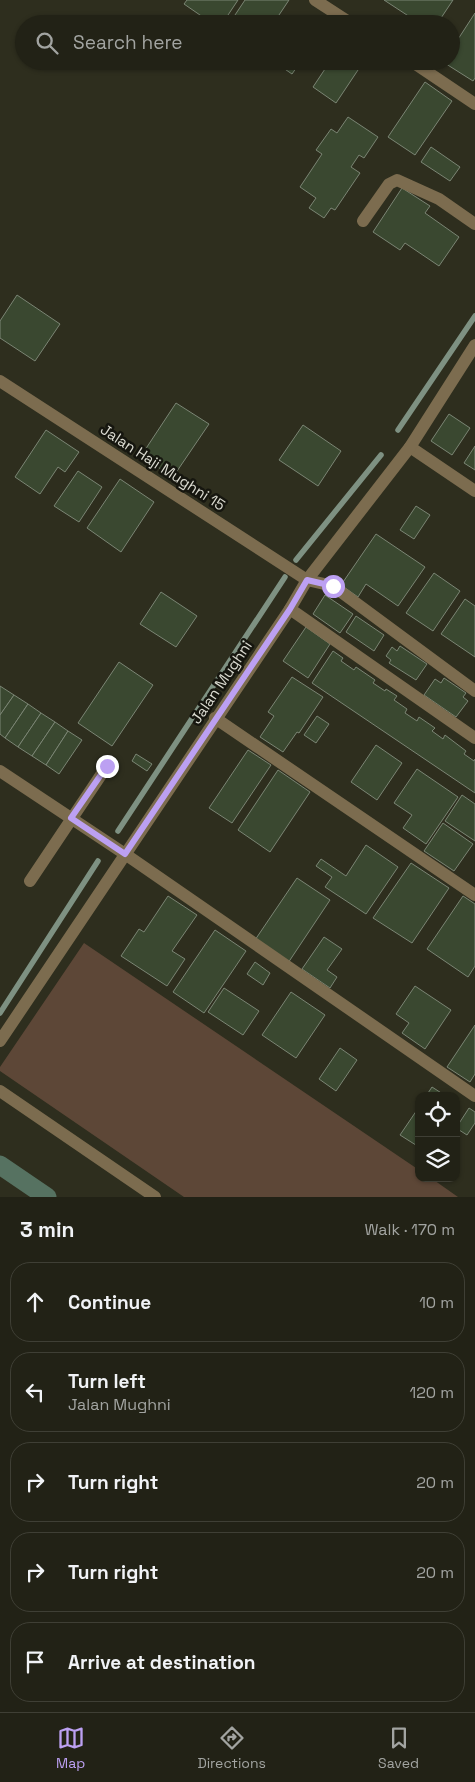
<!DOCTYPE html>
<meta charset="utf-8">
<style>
:root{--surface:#222216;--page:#2a2a1f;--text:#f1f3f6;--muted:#a2a4a1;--line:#3f3f35;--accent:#bca0f2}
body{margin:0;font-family:"Space Grotesk",sans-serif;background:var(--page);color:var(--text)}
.controls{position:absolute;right:15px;bottom:15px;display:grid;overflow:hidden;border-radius:10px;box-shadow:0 1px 4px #0004}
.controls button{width:45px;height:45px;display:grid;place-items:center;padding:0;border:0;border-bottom:1px solid var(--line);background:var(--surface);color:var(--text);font:25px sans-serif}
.stop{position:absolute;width:15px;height:15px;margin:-11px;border:4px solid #bca0f2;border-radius:50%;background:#fff}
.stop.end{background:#bca0f2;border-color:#fff;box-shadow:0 1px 5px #0008}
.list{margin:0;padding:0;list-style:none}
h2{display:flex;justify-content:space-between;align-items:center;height:65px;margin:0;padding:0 20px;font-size:21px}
h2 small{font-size:16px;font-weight:400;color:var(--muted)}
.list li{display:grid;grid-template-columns:32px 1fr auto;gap:15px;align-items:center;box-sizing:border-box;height:80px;margin:0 10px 10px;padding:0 10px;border:1px solid var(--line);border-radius:20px}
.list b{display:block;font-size:19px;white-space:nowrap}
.list p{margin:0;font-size:16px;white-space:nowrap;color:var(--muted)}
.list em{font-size:16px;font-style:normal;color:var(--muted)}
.icon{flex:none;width:28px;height:28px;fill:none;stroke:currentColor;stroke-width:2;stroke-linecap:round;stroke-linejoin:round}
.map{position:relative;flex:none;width:475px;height:1197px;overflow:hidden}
.search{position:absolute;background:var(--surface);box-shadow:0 1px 4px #0004;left:15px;right:15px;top:15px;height:55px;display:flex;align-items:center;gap:12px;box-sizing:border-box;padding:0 18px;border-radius:28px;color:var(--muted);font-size:19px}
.sheet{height:515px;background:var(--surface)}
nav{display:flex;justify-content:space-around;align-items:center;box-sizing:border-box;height:70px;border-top:1px solid var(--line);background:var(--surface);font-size:14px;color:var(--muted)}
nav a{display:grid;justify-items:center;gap:2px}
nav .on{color:var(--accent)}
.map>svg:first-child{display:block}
</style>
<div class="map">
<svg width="475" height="1197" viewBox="0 0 475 1197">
<rect width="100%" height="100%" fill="#2e2e1e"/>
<path fill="#5d4737" d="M84 943 419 1170V1178H431L458 1197H184L0 1071V1067Z"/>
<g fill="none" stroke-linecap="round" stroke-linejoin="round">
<g stroke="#7e9182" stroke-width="5.5">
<path d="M398 430 475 316"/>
<path d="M296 560 381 455"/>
<path d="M118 831 285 577"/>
<path d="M0 1013 98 861"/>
</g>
<path stroke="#567261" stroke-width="19" d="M0 1165 47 1197"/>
</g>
<g fill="#3a4830" stroke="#7b8574">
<path d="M187 0H238L222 24H213L184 4Z"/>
<path d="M245 0H289L273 24H229Z"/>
<path d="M384 0H453L437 24H409L413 19Z"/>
<path d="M475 13V78L473 81 443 62 451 61V50Z"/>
<path d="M273 61H301L292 74Z"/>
<path d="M327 61H364L336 103 313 87 329 63Z"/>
<path d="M425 82 452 101 415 155 388 137Z"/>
<path d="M348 117 378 137 364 158 359 155 351 167 360 173 335 210 331 208 324 218 309 208 316 198 300 187 322 154 316 150 331 129 337 133Z"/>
<path d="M431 147 460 167 450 181 421 162Z"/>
<path d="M402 188 430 206 425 213 459 237 439 266 405 243 400 250 373 232Z"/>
<path d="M17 295 60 324 35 361 0 338V321Z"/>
<path d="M176 403 209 424 173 477 141 456Z"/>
<path d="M449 414 470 428 452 455 431 441Z"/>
<path d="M303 425 341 451 318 486 279 460Z"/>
<path d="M46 430 79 452 65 472 58 467 40 494 15 477Z"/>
<path d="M475 446V470L464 463Z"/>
<path d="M78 471 102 487 79 522 54 506Z"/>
<path d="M120 479 154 502 121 552 87 528Z"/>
<path d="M416 506 430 515 414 539 400 530Z"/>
<path d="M376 534 425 567 398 606 366 584 358 597 341 585Z"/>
<path d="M434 573 460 591 433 631 406 613Z"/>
<path d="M161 592 197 616 176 647 140 624Z"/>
<path d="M325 595 353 614 340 633 313 614Z"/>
<path d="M465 599 475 606V657L441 634Z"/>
<path d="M356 616 384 635 374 651 346 632Z"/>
<path d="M306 627 330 644 308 678 283 661Z"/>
<path d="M400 646 427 664 416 680 389 663 391 660 386 656 392 647 397 651Z"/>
<path d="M333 651 343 658 341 661 354 670 356 667 375 680 373 683 385 691 386 689 397 696 394 700 407 709 405 713 417 721 419 717 435 728 432 731 443 739 445 735 466 751 464 754 474 761 475 759V793L312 683Z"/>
<path d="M119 662 153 685 112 746 78 723Z"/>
<path d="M292 677 323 697 299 733 297 732 283 752 260 737 274 716 268 712Z"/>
<path d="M444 678 466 693 463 697 468 701 456 717 424 695 435 679 441 683Z"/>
<path d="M0 686 14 695 0 715Z"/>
<path d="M14 695 28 704 5 738 0 734V715Z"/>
<path d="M28 704 41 713 18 747 5 738Z"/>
<path d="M41 713 55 722 32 756 18 747Z"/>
<path d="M317 716 329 724 316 743 304 735Z"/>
<path d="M55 722 68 731 46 765 32 756Z"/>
<path d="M68 731 82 740 59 774 46 765Z"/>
<path d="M376 745 402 763 377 800 351 782Z"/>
<path d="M248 750 271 765 232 823 209 808Z"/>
<path d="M136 754 152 764 147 771 132 761Z"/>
<path d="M417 769 458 797 426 844 403 828 412 815 394 803Z"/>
<path d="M278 770 310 792 270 852 238 830Z"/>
<path d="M462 795 475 804V841L445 821Z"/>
<path d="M443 823 473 844 454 871 424 851Z"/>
<path d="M366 845 398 867 366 914 325 887 332 877 316 866 321 859 346 876Z"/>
<path d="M411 863 449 888 412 943 373 918Z"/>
<path d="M297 878 330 900 288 963 255 940Z"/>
<path d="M168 896 197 915 172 951 185 959 167 986 121 956 139 929 144 932Z"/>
<path d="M463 896 475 904V966L468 977 427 949Z"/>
<path d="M215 930 246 951 204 1013 173 992Z"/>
<path d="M324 937 342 949 327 970 337 977 330 988 302 969Z"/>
<path d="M255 962 270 973 263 985 247 974Z"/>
<path d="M415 986 451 1010 425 1049 402 1033 409 1023 396 1014Z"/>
<path d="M224 988 259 1011 243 1035 208 1012Z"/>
<path d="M291 992 325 1015 296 1058 262 1035Z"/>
<path d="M475 1025V1074L470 1082 447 1067Z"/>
<path d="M340 1048 357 1060 336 1091 319 1079Z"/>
<path d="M432 1087 446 1096H426Z"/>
<path d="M419 1107V1147L400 1135Z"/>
<path d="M469 1108 475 1112V1123L467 1135 456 1128Z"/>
</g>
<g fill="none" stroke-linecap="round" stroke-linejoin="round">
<g stroke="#7c6c4f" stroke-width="12">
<path d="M315 0 352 24"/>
<path d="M411 61 475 104"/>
<path d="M363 221 389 184 397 180 439 199 475 224"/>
<path d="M0 381 307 580 333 586 475 691"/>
<path d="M410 447 475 491"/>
<path d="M290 609 475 738"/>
<path d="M215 718 475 895"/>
<path d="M0 771 125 854 475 1096"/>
<path d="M30 881 107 766"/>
<path d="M0 1041 290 609 307 580 410 447 475 345"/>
<path d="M0 1091 155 1197"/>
</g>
</g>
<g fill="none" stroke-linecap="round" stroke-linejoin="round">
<path stroke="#bca0f2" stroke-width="6" d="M107 766 71 818 125 854 290 609 307 580 333 586"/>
</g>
<g text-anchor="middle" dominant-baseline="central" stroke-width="5" stroke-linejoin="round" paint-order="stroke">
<g font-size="15" fill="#dadad0" stroke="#16160f">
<text transform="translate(163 467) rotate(33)">Jalan Haji Mughni 15</text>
<text transform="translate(221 682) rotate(-56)">Jalan Mughni</text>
</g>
</g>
</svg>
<div class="controls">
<button><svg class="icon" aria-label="locate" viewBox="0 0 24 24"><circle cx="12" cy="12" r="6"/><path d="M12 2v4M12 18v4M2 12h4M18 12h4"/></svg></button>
<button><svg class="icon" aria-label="layers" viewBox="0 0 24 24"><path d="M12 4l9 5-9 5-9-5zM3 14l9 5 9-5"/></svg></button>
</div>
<div class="stop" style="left:333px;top:586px"></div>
<div class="stop end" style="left:107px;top:766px"></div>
<div class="search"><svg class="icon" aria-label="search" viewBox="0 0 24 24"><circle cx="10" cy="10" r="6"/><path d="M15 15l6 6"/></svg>Search here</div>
</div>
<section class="sheet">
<h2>3 min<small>Walk · 170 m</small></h2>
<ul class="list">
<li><svg class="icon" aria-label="ahead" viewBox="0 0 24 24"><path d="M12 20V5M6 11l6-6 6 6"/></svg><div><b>Continue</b></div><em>10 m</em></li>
<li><svg class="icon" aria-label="left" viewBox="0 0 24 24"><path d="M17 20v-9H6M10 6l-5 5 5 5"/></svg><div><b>Turn left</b><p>Jalan Mughni</p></div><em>120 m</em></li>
<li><svg class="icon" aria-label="right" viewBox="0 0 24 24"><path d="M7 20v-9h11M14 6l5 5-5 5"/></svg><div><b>Turn right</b></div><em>20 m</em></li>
<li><svg class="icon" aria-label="right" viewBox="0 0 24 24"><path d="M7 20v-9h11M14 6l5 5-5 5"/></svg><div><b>Turn right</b></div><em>20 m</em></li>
<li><svg class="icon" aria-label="arrive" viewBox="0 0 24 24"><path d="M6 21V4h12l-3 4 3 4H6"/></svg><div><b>Arrive at destination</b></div></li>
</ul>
</section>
<nav>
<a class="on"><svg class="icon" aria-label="map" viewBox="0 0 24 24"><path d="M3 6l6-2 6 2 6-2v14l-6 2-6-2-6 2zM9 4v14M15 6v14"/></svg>Map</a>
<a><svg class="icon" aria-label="directions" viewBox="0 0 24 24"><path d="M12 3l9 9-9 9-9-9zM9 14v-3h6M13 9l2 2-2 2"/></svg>Directions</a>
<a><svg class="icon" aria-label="saved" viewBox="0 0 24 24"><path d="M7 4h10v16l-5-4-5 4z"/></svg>Saved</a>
</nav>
